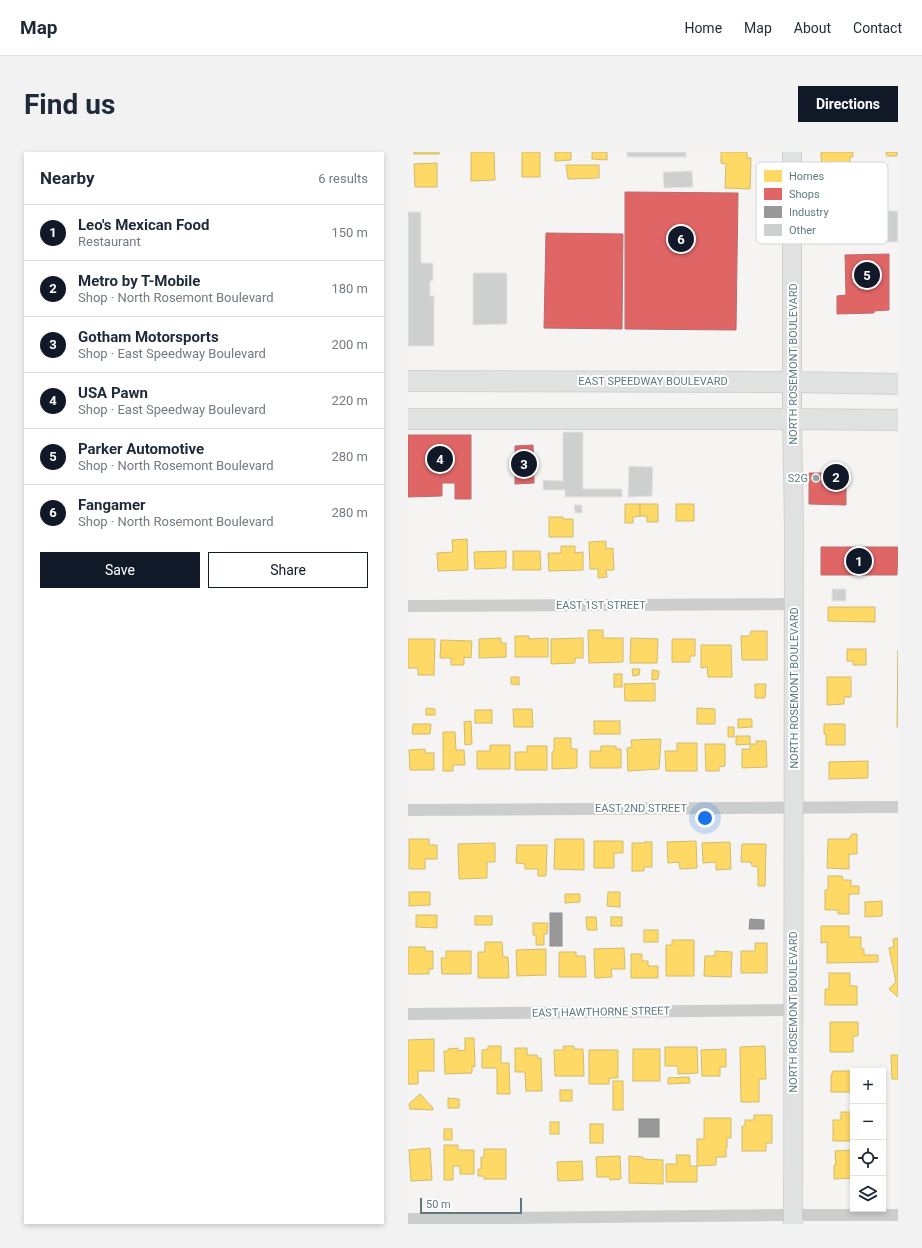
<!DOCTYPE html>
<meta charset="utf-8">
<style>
:root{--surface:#fff;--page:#f2f2f3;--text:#1f2937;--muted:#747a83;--line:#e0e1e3;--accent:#111827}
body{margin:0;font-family:Roboto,sans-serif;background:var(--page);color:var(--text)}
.controls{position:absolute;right:12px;bottom:12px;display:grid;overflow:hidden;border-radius:0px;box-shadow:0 2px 6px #0003}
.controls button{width:36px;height:36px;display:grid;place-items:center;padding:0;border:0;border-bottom:1px solid var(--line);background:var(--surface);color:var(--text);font:20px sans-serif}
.scale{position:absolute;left:12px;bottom:10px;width:102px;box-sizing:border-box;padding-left:4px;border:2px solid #5e7a7f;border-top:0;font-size:11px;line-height:14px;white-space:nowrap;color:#5e7a7f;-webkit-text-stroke:3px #fff;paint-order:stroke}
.you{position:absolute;left:297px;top:666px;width:14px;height:14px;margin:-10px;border:3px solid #fff;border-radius:50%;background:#1a73e8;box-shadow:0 0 0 6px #1a73e833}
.badge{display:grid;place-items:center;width:26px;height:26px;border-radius:50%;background:var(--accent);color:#fff;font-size:13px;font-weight:700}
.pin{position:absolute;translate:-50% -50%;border:2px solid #fff;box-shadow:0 1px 4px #0006}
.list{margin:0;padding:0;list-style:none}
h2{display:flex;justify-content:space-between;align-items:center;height:52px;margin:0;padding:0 16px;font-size:17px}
h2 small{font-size:13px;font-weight:400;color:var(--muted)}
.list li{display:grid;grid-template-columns:26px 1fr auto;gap:12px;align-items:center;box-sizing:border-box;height:56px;padding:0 16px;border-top:1px solid var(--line)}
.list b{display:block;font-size:15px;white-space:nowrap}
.list p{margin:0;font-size:13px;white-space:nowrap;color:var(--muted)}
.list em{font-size:13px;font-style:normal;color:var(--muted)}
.actions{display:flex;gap:8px;padding:12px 16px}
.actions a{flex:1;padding:9px 0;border:1px solid var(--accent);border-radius:0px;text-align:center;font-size:14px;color:var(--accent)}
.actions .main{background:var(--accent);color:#fff}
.icon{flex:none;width:22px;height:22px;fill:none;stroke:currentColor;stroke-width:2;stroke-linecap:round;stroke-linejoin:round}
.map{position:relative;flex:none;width:490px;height:1072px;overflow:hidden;border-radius:0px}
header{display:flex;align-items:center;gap:24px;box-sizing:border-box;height:56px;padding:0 20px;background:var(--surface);border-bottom:1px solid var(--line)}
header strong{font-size:19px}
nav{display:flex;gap:22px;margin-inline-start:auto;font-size:14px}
.intro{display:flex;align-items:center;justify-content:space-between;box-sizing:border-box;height:96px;padding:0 24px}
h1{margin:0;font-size:28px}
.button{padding:10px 18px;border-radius:0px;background:var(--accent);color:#fff;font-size:14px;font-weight:700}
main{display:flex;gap:24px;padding:0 24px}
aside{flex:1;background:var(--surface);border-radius:0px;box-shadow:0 2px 6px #0003}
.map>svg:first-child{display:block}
</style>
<header>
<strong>Map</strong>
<nav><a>Home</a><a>Map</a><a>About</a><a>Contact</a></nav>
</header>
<div class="intro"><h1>Find us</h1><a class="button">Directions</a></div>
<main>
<aside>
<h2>Nearby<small>6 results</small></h2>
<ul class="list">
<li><span class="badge">1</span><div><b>Leo's Mexican Food</b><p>Restaurant</p></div><em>150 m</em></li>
<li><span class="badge">2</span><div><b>Metro by T-Mobile</b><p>Shop · North Rosemont Boulevard</p></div><em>180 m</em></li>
<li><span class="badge">3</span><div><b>Gotham Motorsports</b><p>Shop · East Speedway Boulevard</p></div><em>200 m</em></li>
<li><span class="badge">4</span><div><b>USA Pawn</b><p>Shop · East Speedway Boulevard</p></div><em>220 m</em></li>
<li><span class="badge">5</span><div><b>Parker Automotive</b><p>Shop · North Rosemont Boulevard</p></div><em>280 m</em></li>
<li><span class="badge">6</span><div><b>Fangamer</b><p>Shop · North Rosemont Boulevard</p></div><em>280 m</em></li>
</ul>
<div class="actions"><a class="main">Save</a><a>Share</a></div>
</aside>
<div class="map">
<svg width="490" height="1072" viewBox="0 0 490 1072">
<rect width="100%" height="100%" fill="#f5f4f3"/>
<g fill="#ffd966" stroke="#cfbc6e">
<rect x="6" y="0" width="25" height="2"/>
<path d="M63 0H86L87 28 63 29Z"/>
<rect x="114" y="0" width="18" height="25"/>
<path d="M147 0H163V8L147 9Z"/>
<path d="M184 0H199V8L184 7Z"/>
<path d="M313 0H339V6H343L342 37 317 36 318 12 313 11Z"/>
<path d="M413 0H445V5H442V25L414 26Z"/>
<path d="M478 0H489V4H479Z"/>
<path d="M29 11V35H7L6 12Z"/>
<path d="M158 13H191V26L160 27Z"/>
<path d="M217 352H232V364L225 365V371H217Z"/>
<path d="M232 352H250V370H239V364H232Z"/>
<rect x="268" y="352" width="18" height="17"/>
<path d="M141 365H155V367H165V385H141Z"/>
<path d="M59 387 60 418 30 419 29 401 45 400 44 388Z"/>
<path d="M198 389V397L205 396 206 418H198L199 425 190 426V417H182L181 390Z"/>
<path d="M153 394H167V401L175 400V418L141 419 140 401H153Z"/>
<path d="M98 399V416L67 417 66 400Z"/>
<path d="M105 399H132L133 418H105Z"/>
<path d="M420 455H467V470L420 469Z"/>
<path d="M180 478H195V486H215V510L181 511Z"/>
<path d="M343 479H359V508H334L333 484H342Z"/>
<path d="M107 484H121V487L140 486V505H107Z"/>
<path d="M93 486V491H98V505L71 506V487Z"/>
<path d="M175 486V506H167V511L143 512V487Z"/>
<path d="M223 486 250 487 249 511H222Z"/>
<path d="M0 487H27L26 523H10V516H0Z"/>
<path d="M264 487H287V504H282V510H264Z"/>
<path d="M33 488 64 489 63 506 56 505V513H43V506H32Z"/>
<path d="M293 493H323L324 525H300L299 515 293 516Z"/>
<path d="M439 497H458V513H445V509H439Z"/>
<path d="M490 498V575H489Z"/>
<path d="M224 517H232L231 523 225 524Z"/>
<path d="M244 518 251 519 250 527 244 528Z"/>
<rect x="206" y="522" width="8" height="13"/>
<path d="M103 525H111V533L103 532Z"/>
<path d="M419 525H443V545H436V552L419 553Z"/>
<path d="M247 531V549H217L216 532Z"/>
<path d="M347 532H358L357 546H347Z"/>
<path d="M18 556 27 557V563H18Z"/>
<path d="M289 556 307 557V572H289Z"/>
<path d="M105 557H124L125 575H106Z"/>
<rect x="67" y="558" width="17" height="13"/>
<path d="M330 567H344V575L330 576Z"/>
<path d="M63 569 64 592 57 593 56 570Z"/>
<rect x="186" y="569" width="26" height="13"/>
<path d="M5 572H23L22 582H4Z"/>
<path d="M416 572H437V593H418V582H416Z"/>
<rect x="320" y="575" width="6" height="10"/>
<path d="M35 580H47L48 598H56L57 613H45V619H35Z"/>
<path d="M328 584H342V592L328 593Z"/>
<path d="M146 586H163V597H169V616L144 617V600L146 599Z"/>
<path d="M253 587 251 617 220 619 219 596 224 595 223 588Z"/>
<path d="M348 589H358L359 615 334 616V597H342V592H349Z"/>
<path d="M269 591H289V619H258L257 599H269Z"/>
<path d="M297 592H317V614L311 615V619H298Z"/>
<path d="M82 593H102V617H69V599H82Z"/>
<path d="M119 594H139V618H107V600H119Z"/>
<path d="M193 594H208V597H213V616H182V599H193Z"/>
<path d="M17 597V601H26V618H2L1 598Z"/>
<path d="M460 609V626L421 627V610Z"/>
<path d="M444 682H449V702H441V717L419 716 420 687H441Z"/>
<path d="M1 687H21V693H29V707H17V717H1Z"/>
<path d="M147 687H176V718L146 717Z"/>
<path d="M186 689H215V701H206V716H186Z"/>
<path d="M288 689 289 716 272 717 271 710 260 711 259 690Z"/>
<path d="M236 690H244V715H236V719H224V691H236Z"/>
<path d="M322 690 323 717 308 718V710L295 711 294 691Z"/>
<path d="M87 691V710H79V726L51 727 50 692Z"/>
<path d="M334 692H358L357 734H350V715L344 714 343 710H333Z"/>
<path d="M109 693H139L138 724H130V717H117V712L108 711Z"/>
<path d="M420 724H434L435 728H443V734H451V742H441V762H430V758H417V738H420Z"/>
<path d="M1 740H22V753L1 754Z"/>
<path d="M200 740H212V755L199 754Z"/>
<path d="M157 742H172V750L157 751Z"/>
<path d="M474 749V764L457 765V750Z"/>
<path d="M8 763H29V776L8 775Z"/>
<rect x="67" y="764" width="17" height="9"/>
<path d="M178 765H188L189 778H179Z"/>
<rect x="203" y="765" width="11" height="9"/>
<path d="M125 771H140L139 782H136V793H128V783H125Z"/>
<path d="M413 774H441V785H453V797H456V803H470V810L419 811V790L413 791Z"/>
<rect x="236" y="778" width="14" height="12"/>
<path d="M490 786V845L481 837 488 830 481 796 486 795 485 787Z"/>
<path d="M264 788H286V824H258V793H264Z"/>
<path d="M77 790H94L95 805H100L101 826H70V800H77Z"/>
<path d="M347 791H359V821H333V799H347Z"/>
<path d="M0 795H17V799H25V817H21V822H0Z"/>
<path d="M216 796 217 817H203L204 825 187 826 186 797Z"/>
<path d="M138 797V823L109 824 108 798Z"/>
<path d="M38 799H63V822H34L33 806H38Z"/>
<path d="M307 799 324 800 323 825 296 824 297 804H307Z"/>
<path d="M151 800H168V804H177L178 825H151Z"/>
<path d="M223 802H234V809H240V814H250V826H223Z"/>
<path d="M421 821H442V834H449V853H417V837H421Z"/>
<path d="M422 870H450V884H445V900H422Z"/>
<path d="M57 886H66L67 915 64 914V921L37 922 36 899H40V897L50 896V899L57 898Z"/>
<path d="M26 887V919H10V932H0V888Z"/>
<path d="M80 894H93V911H101L102 942H89V916H74V898L80 897Z"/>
<path d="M155 894H166V897H175L176 924H147L146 898H156Z"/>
<path d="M357 894 358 927H351V950H333L332 895Z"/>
<path d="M257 895H289L290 921 270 922V914H257Z"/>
<path d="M107 896H119V903H129V906H133L134 939H118L117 920H107Z"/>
<rect x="225" y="897" width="27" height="32"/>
<path d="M318 897V915H312V924H294L293 898Z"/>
<path d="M181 898H210V926H201V932H181Z"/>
<path d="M483 903H490V927H484Z"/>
<path d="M425 919H445V940H423V924Z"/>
<path d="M281 925 282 931 260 932V926Z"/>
<rect x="205" y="929" width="10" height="29"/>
<rect x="152" y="938" width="12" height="11"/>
<path d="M12 942 25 956V958L2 957 1 952Z"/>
<path d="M40 946 51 947V956H40Z"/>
<path d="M433 960H445V989H425V968H433Z"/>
<path d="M346 963H364V991H358V999H334V974H337V968H346Z"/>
<path d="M296 966H323V986H319V996L318 995V1005H308V1013L289 1014V987H296Z"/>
<rect x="142" y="970" width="9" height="12"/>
<rect x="182" y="972" width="13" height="19"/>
<rect x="36" y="977" width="8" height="11"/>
<path d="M36 993H50V998H66V1022H52V1014H45V1028H36Z"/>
<path d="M22 996 24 1028 3 1029 1 998Z"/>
<path d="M76 997H98V1027H76V1024H70V1017H73V1005H76Z"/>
<path d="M445 998V1026L426 1027V1013H428L427 999Z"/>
<path d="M268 1003H282V1014H289V1030H258V1012H269Z"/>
<path d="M212 1004 213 1027 202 1028 201 1025H189L188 1005Z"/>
<path d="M221 1004 235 1005V1007L255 1008V1032L221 1031Z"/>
<path d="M174 1009 175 1028 150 1029 149 1010Z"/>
</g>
<g fill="#e06666" stroke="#b96c6e">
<path d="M217 40 330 41 328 178 217 177Z"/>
<path d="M138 81 215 82 214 177 136 176Z"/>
<path d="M481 102V158L466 159V161L429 162V144L438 143 437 103Z"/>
<path d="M0 283H63V347H47V331H34V344L0 345Z"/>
<path d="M125 293 126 331 107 332V294Z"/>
<path d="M401 321H438V353L401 352Z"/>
<path d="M413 395H490L489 423H413Z"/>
</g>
<g fill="#999" stroke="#879091">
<rect x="142" y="761" width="12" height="33"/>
<path d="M342 767 356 768V777H341Z"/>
<rect x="231" y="967" width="20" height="18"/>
</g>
<g fill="#ced0cf" stroke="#e4e4e2">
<rect x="219" y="0" width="59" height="5"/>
<path d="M284 19 285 35 256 36 255 20Z"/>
<path d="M457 59H490V90H458Z"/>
<path d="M0 60H13V111H25V129H22V144H26V194H0Z"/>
<path d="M65 121H99V172L65 173Z"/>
<path d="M155 280H175V337H214V345H157V338H135V328L155 329Z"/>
<path d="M221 314 245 315 244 344 220 345Z"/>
<path d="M166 353H174V361H167Z"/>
<rect x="424" y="437" width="14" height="12"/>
</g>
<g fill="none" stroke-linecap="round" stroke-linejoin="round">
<defs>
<path id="secondary" d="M384 0V267L386 375 385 1072"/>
<g id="primary">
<path d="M0 229 385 230 490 232"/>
<path d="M0 267H384L490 268"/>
</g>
</defs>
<use href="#secondary" stroke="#d0d2d1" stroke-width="20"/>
<use href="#primary" stroke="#d0d2d1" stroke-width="22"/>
<g stroke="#cccece" stroke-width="12">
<path d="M0 454 386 452"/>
<path d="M0 658 490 655"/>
<path d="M0 862 385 858"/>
<path d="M0 1067 385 1063H490"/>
</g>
<use href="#secondary" stroke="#e0e1e1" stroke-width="18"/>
<use href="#primary" stroke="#e0e1e1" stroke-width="20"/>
</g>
<circle fill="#93a5a8" stroke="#fff" stroke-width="1.5" cx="408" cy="326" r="4"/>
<g text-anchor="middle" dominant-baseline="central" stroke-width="4" stroke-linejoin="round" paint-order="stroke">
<g font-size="11" fill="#5e7a7f" stroke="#fff">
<text transform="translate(385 212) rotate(-90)">NORTH ROSEMONT BOULEVARD</text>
<text x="245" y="229">EAST SPEEDWAY BOULEVARD</text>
<text x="193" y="453">EAST 1ST STREET</text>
<text transform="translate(386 536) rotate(-90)">NORTH ROSEMONT BOULEVARD</text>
<text x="233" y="656">EAST 2ND STREET</text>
<text transform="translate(193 860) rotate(-1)">EAST HAWTHORNE STREET</text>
<text transform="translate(385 860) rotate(-90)">NORTH ROSEMONT BOULEVARD</text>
</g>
<g font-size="11" fill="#5e7a7f" stroke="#fff" text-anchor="end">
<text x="400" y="326">S2G</text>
</g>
</g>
<rect x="348" y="10" width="132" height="82" rx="6" fill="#fff" stroke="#cfd7d9" stroke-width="1"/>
<rect x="356" y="18" width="18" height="12" fill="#ffd966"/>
<rect x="356" y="36" width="18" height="12" fill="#e06666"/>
<rect x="356" y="54" width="18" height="12" fill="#999"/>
<rect x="356" y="72" width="18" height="12" fill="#ced0cf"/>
<g font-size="11" fill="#5e7a7f">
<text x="381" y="28">Homes</text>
<text x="381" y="46">Shops</text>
<text x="381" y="64">Industry</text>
<text x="381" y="82">Other</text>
</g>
</svg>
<div class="controls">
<button>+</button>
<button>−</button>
<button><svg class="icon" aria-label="locate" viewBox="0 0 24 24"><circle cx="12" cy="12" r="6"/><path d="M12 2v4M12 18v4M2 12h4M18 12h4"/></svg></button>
<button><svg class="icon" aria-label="layers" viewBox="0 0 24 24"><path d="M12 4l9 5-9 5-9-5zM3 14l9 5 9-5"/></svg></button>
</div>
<div class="scale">50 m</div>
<div class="you"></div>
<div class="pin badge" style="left:451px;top:409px">1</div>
<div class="pin badge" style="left:428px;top:325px">2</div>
<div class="pin badge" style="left:116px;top:312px">3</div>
<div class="pin badge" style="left:32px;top:307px">4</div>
<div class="pin badge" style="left:459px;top:123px">5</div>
<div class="pin badge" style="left:273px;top:87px">6</div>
</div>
</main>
